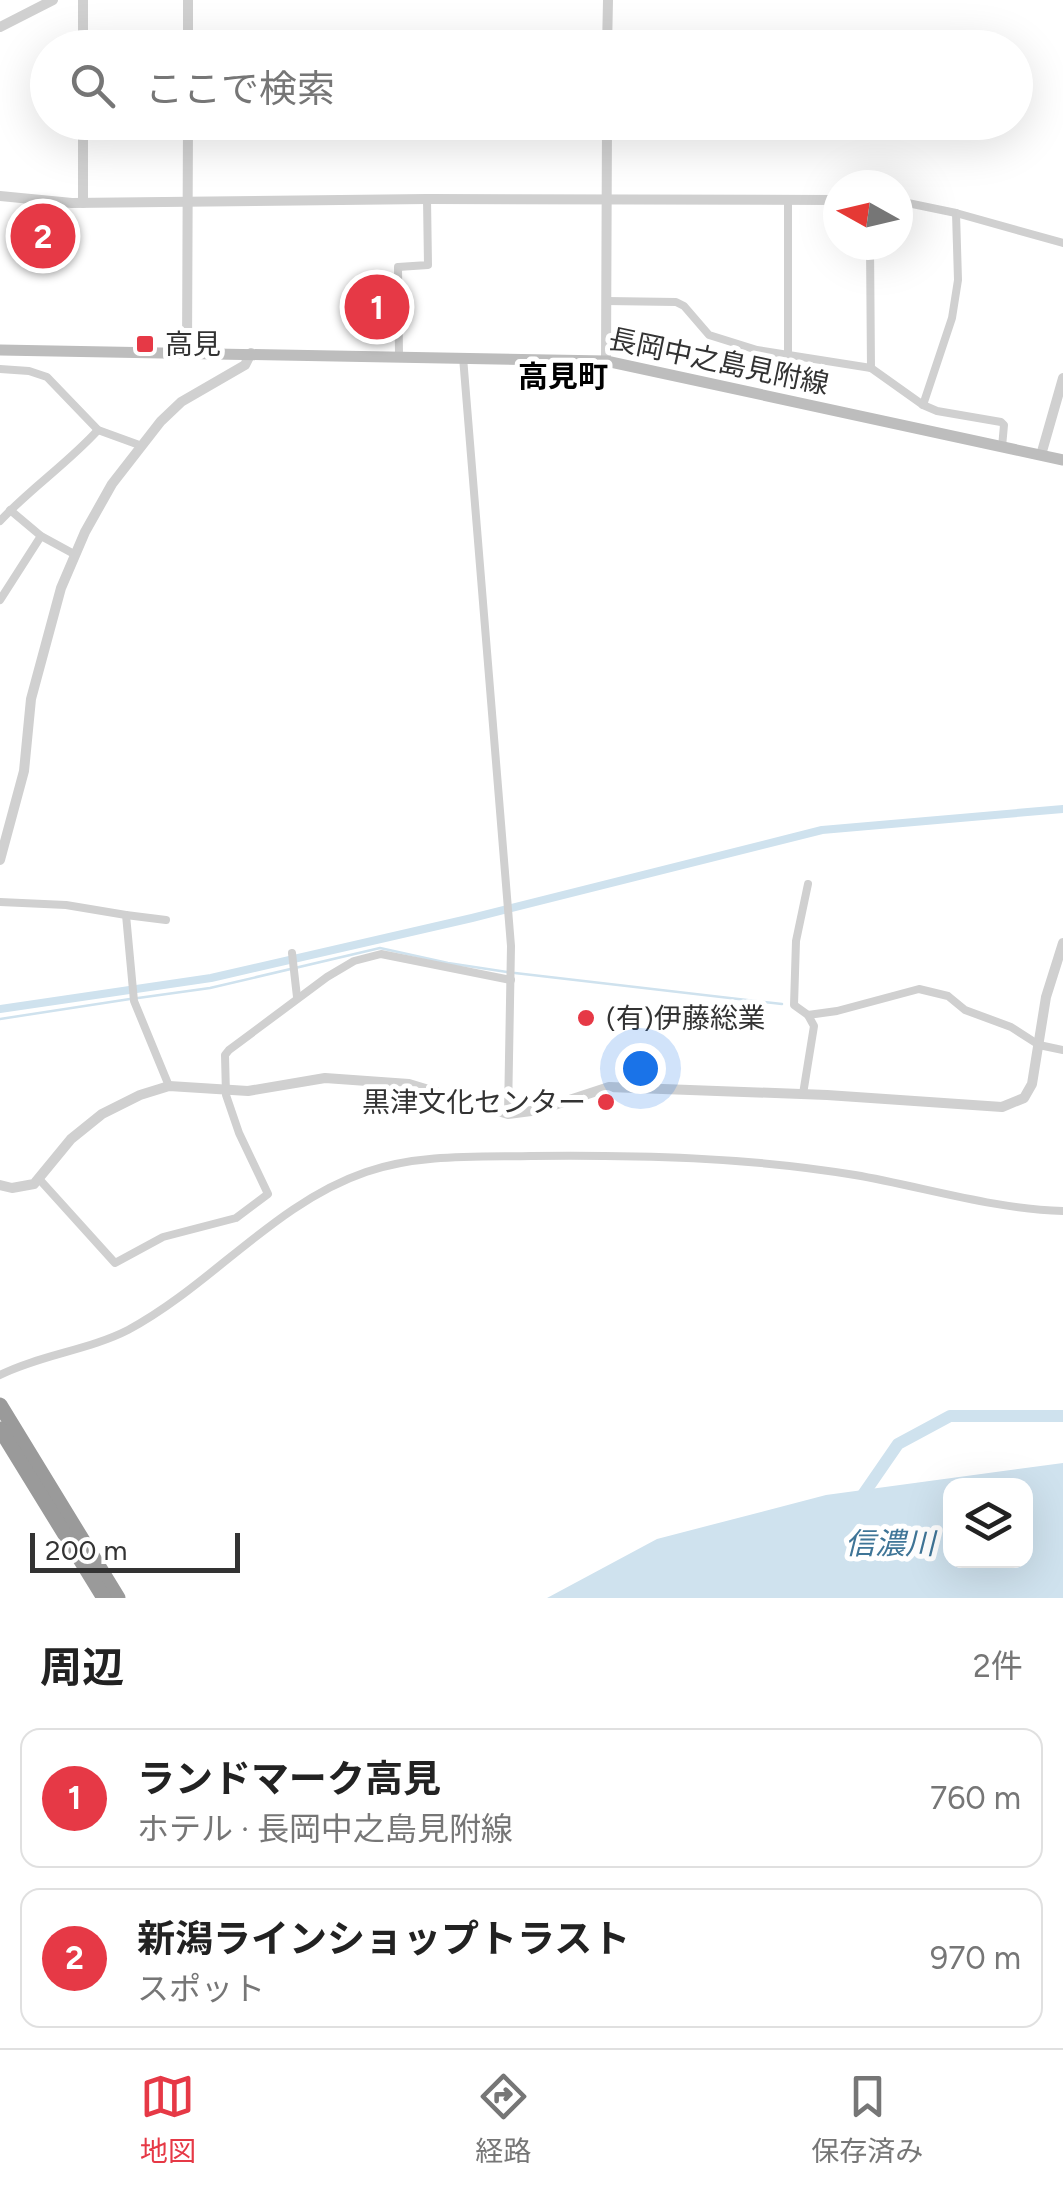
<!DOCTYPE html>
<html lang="ja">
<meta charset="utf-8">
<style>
:root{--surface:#fff;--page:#f2f2f2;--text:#222;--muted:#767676;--line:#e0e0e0;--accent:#e63946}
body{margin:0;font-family:Figtree,"Noto Sans JP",sans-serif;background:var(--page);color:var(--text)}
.controls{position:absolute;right:30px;bottom:30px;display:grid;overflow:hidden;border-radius:20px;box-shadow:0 10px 40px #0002}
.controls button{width:90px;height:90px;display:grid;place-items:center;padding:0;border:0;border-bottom:2px solid var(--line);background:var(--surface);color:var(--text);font:50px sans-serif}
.compass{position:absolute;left:823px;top:170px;width:90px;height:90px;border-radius:50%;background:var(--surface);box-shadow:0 10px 40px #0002;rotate:278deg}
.scale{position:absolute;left:30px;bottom:25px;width:210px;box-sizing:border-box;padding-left:10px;border:5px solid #333;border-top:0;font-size:28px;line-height:35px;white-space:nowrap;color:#333;-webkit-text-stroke:8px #fff;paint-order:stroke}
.you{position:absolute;left:640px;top:1068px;width:35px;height:35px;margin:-25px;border:8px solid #fff;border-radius:50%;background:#1a73e8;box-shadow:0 0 0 15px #1a73e833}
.badge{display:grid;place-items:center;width:65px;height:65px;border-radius:50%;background:var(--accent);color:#fff;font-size:32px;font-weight:700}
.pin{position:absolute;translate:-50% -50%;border:5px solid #fff;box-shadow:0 2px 10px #0006}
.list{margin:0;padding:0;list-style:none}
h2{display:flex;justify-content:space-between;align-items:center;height:130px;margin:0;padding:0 40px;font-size:42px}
h2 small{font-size:32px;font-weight:400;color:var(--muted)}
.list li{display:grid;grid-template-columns:65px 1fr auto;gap:30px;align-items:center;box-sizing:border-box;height:140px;margin:0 20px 20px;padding:0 20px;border:2px solid var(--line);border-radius:20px}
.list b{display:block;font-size:38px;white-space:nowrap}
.list p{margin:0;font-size:32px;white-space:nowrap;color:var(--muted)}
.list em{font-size:32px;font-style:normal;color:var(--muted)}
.icon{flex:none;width:55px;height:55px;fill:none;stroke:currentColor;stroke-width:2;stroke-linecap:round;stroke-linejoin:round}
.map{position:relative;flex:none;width:1063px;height:1598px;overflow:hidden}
.search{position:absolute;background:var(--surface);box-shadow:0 10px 40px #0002;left:30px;right:30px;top:30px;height:110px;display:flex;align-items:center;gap:25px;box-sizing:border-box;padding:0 35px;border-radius:55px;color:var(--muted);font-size:38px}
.sheet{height:450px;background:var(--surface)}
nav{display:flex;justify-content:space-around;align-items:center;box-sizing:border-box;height:140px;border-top:2px solid var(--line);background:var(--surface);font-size:28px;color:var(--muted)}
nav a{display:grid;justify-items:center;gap:5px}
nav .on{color:var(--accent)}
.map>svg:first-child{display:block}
</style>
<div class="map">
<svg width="1063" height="1598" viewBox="0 0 1063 1598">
<rect width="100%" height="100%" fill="#fff"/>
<path fill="#cfe2ee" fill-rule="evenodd" d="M1063 1463V1598H547L657 1539 826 1495ZM950 1486H1026V1560H950Z"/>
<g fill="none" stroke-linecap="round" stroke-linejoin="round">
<g stroke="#cfe2ee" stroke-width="2.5">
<path d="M515 973 782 1004"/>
<path d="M138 998 210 988 380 948 448 963 507 972"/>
<path d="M0 1019 130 999"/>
</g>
<path stroke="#cfe2ee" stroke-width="8" d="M0 1009 211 978 472 918 822 830 1063 809"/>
<path stroke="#cfe2ee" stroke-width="12" d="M858 1502 898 1444 950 1416H1063"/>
<g stroke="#d0d0d0" stroke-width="8">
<path d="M898 201 956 213 1063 243"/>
<path d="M870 245 871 368"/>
<path d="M607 301 676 302 684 306 709 335 757 350 871 368 923 405 937 411 1001 422 1004 425 1002 447"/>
<path d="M399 355 398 267 428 265 427 199"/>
<path d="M788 356V200"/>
<path d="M463 357 511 946 508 1114"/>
<path d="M0 369 29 371 47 377 98 430 142 446"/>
<path d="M923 405 952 318 958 280 956 213"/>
<path d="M10 510 41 536 74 554"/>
<path d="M0 521C31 488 68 463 98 430"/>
<path d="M0 600 41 536"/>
<path d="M0 902 66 905 126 915 134 1001 169 1086"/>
<path d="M126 915 166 920"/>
<path d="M292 953 297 997"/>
<path d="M808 1015 837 1011 919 989 948 996 965 1010 1011 1027 1039 1045 1063 1050"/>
<path d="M803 1094 814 1026 808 1015 794 1005 796 941 808 884"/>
<path d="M40 1180 115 1263 163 1237 236 1218 268 1194 239 1133 226 1095 225 1055 229 1050 327 977 354 961 381 954 511 980"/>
<path d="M0 1375C40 1355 89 1350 128 1330 212 1285 275 1203 366 1172 419 1154 476 1157 531 1156 640 1155 747 1157 855 1175 924 1187 993 1209 1063 1211"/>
</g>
<g stroke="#d0d0d0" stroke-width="10">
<path d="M83 0V48"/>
<path d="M188 0V48"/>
<path d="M0 27 53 0"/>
<path d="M607 48 608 0"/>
<path d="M0 196 72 203 427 199 838 200"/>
<path d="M83 203V122"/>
<path d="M187 353 188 122"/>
<path d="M606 361 607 122"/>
<path d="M1041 455 1063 378"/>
<path d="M0 860 24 771 31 699 61 588 85 532 112 484 161 421 181 402 245 365 251 353"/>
<path d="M0 1185 12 1188 34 1184 71 1139 102 1114 140 1095 169 1086 248 1091 325 1078 409 1084 508 1114 539 1110 609 1087 827 1095 1002 1107 1024 1098 1032 1084 1046 997 1063 943"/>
</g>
<path stroke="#bdbdbd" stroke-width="11" d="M0 350 606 361 1063 460"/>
<g stroke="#9a9a9a" stroke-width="15">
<path d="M0 1405 118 1598"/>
<path d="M0 1429 104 1598"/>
</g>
</g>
<g fill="#e63946" stroke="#fff" stroke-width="4">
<rect x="135" y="334" width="20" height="20" rx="5"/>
<circle cx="586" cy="1018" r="10"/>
<circle cx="606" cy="1102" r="10"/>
</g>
<g text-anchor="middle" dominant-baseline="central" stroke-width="10" stroke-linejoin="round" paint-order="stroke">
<g font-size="28" fill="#333" stroke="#fff" text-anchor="start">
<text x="165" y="344">高見</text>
<text x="606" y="1018">(有)伊藤総業</text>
<text x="586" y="1102" text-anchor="end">黒津文化センター</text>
</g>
<g font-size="28" fill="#333" stroke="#fff">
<text transform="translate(719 361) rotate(12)">長岡中之島見附線</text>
</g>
<g font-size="30" font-weight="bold" fill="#000" stroke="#fff">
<text x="563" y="376">高見町</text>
</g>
<g font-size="30" font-style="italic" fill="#3f7597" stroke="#fff">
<text x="890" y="1543">信濃川</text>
</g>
</g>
</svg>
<div class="controls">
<button><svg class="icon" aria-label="layers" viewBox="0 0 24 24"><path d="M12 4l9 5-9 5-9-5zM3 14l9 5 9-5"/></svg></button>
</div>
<svg class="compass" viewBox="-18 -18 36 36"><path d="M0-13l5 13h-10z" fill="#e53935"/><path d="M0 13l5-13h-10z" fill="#767676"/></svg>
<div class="scale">200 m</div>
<div class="you"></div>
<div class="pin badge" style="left:377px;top:307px">1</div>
<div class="pin badge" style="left:43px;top:236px">2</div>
<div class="search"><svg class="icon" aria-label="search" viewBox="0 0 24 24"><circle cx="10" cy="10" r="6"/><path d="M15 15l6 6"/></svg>ここで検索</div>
</div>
<section class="sheet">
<h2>周辺<small>2件</small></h2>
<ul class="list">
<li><span class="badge">1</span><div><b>ランドマーク高見</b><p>ホテル · 長岡中之島見附線</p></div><em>760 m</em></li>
<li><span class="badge">2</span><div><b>新潟ラインショップトラスト</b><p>スポット</p></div><em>970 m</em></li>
</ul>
</section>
<nav>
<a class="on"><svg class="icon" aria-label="map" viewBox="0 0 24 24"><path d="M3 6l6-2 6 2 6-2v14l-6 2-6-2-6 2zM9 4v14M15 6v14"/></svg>地図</a>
<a><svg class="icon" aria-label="directions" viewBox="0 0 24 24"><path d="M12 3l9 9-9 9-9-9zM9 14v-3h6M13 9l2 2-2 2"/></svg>経路</a>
<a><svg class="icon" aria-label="saved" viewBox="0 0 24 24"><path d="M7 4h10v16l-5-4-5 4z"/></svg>保存済み</a>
</nav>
